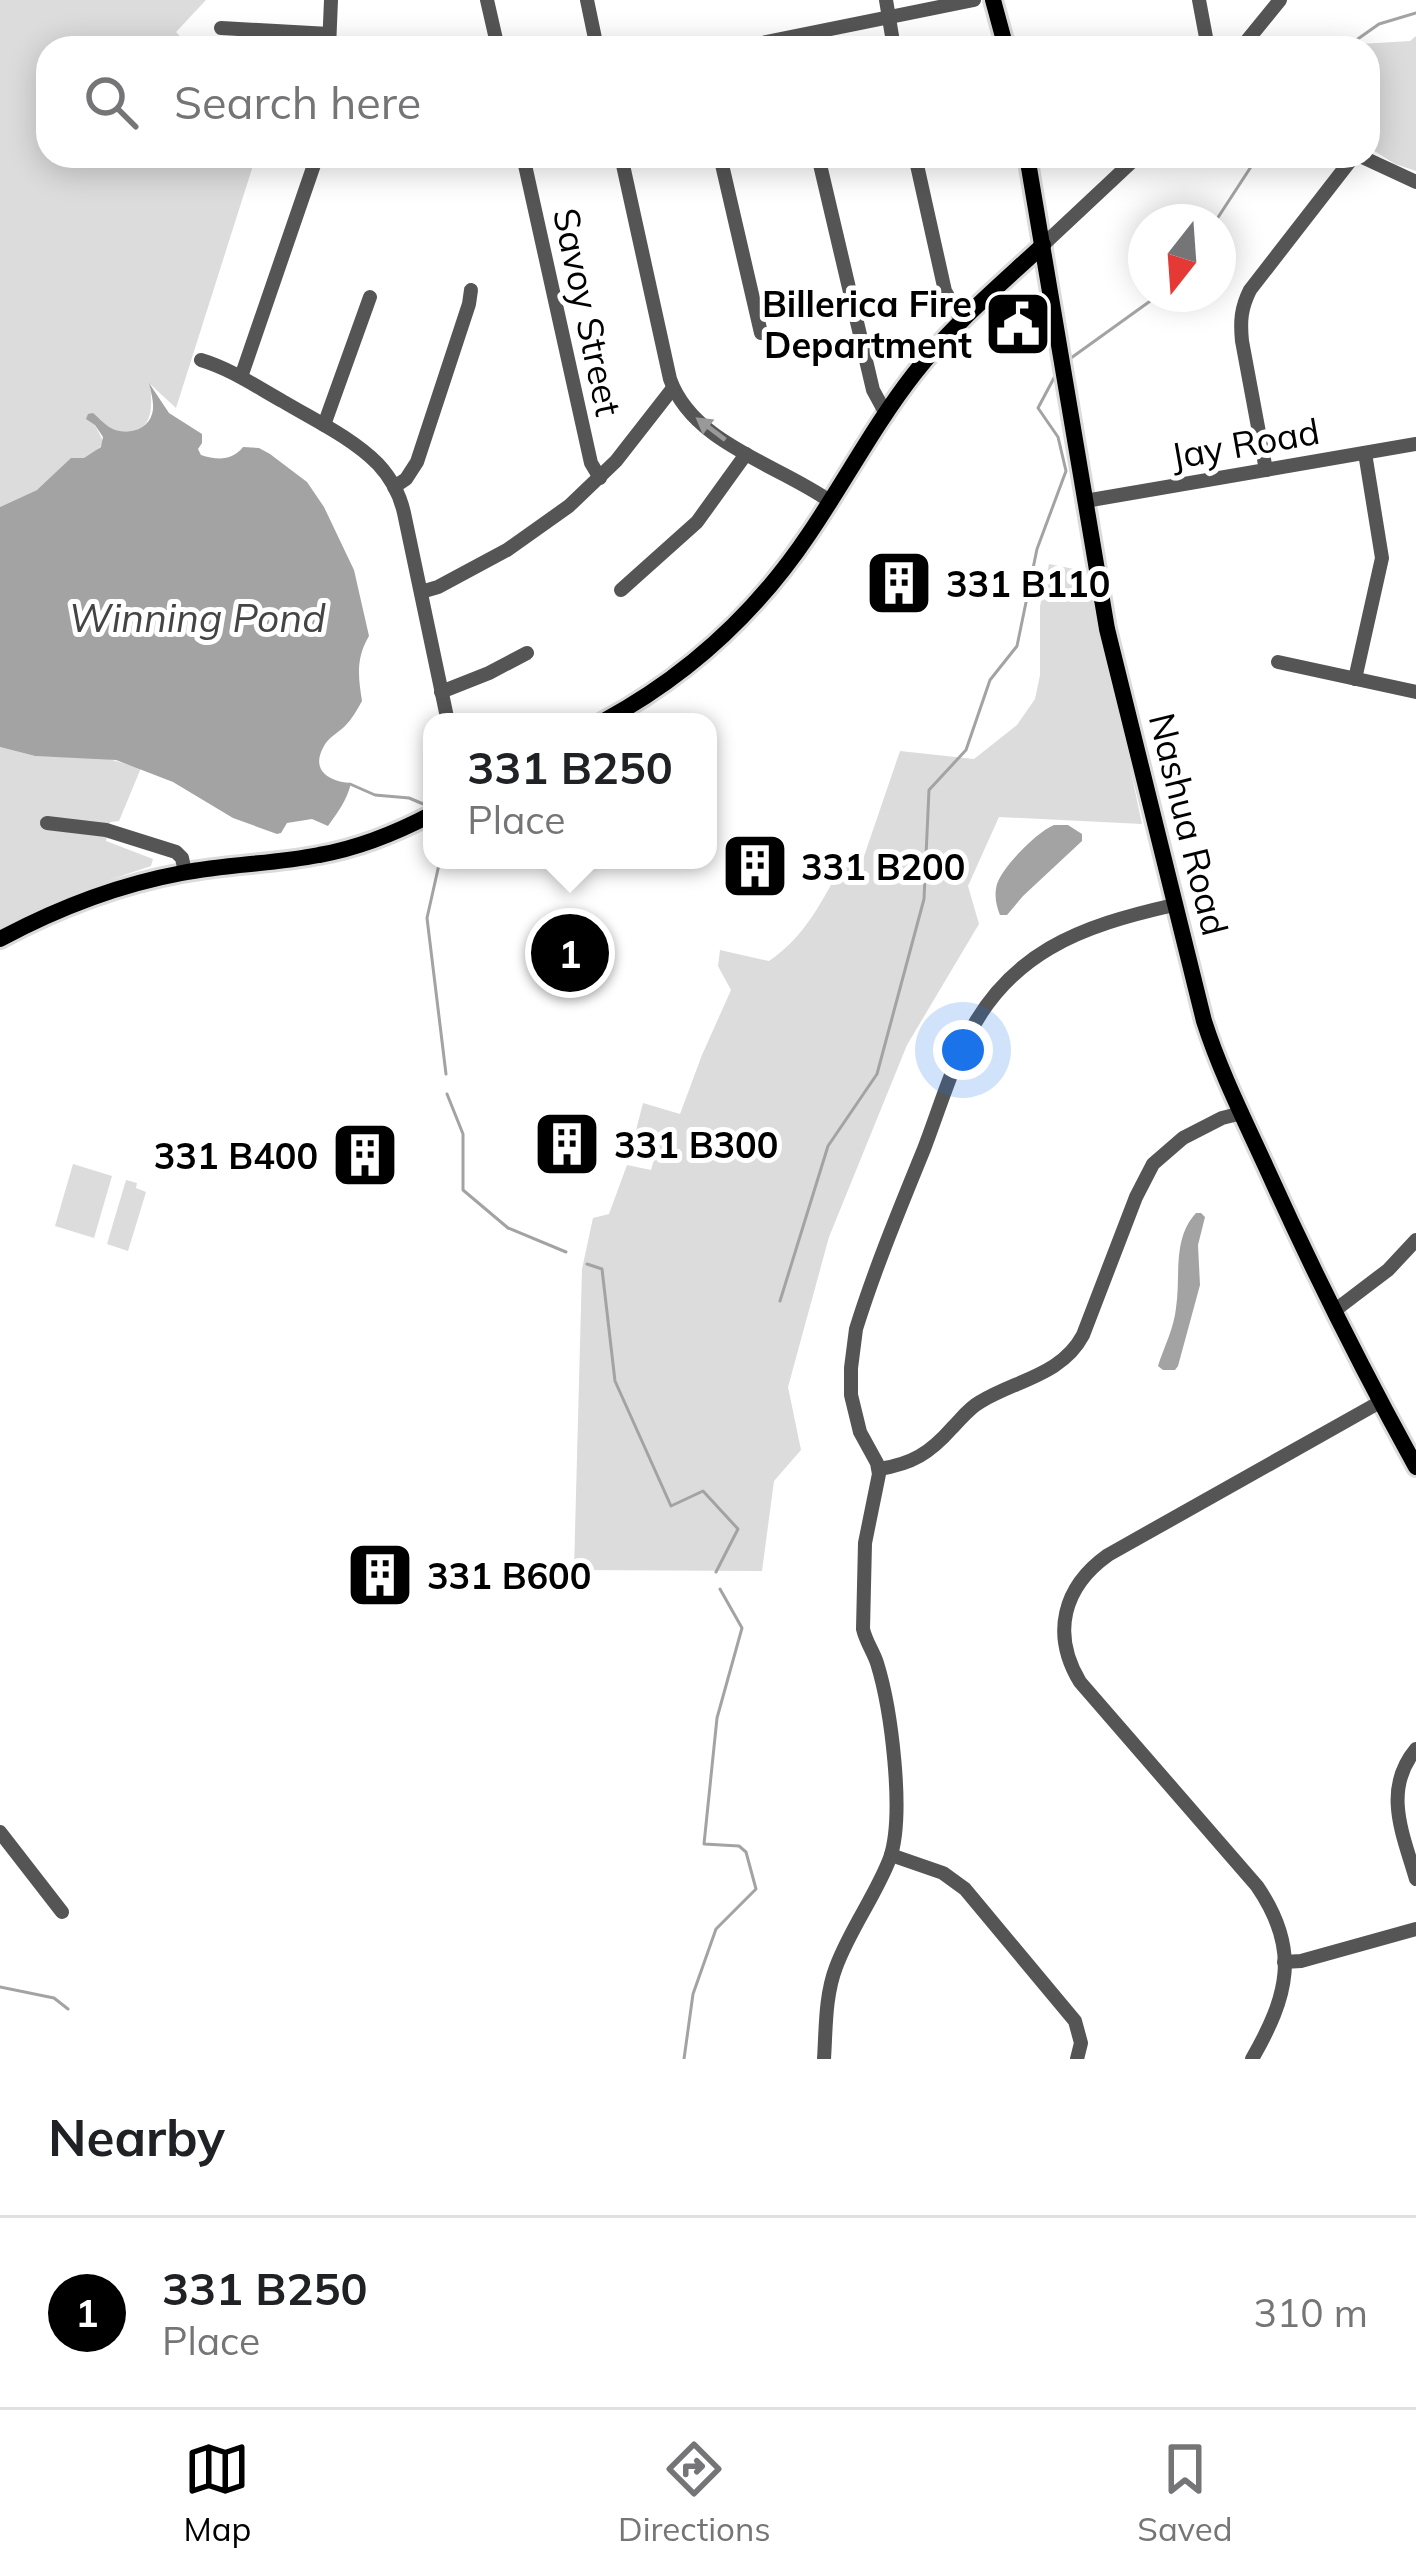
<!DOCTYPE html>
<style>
:root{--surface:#fff;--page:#f6f6f6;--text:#202124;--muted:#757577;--line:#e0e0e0;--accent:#000}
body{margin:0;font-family:Mulish,sans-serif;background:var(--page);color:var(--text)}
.compass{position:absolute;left:1128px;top:204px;width:108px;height:108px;border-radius:50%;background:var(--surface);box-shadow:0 6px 30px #0003;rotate:197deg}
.you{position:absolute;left:963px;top:1050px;width:42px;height:42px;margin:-30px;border:9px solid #fff;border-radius:50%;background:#1a73e8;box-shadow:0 0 0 18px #1a73e833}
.badge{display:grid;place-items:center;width:78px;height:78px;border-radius:50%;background:var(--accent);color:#fff;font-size:39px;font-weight:700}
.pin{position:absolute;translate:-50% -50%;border:6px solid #fff;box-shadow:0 3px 12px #0006}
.popup{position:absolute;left:423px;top:713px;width:294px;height:156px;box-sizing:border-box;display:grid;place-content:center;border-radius:24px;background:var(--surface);filter:drop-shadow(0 3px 9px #0005);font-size:39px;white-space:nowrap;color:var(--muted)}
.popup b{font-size:45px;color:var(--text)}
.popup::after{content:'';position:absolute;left:50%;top:100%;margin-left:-24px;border:24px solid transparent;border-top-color:var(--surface)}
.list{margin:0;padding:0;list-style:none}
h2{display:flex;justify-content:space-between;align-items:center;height:156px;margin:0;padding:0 48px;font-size:51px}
h2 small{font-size:39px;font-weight:400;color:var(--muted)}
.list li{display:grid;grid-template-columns:78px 1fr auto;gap:36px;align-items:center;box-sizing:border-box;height:192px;padding:0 48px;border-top:3px solid var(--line)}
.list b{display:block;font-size:45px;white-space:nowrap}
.list p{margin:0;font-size:39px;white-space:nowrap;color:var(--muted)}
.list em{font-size:39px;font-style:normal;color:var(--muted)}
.icon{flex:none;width:66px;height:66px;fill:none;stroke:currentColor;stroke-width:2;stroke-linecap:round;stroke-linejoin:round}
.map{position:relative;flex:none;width:1416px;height:2059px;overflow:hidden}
.search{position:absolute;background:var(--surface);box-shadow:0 6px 30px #0003;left:36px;right:36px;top:36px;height:132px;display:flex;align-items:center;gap:30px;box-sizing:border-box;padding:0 42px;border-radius:36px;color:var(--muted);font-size:45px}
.sheet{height:348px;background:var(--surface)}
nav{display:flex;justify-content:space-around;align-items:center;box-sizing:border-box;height:168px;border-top:3px solid var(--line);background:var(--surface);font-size:33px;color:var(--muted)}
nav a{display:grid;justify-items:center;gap:6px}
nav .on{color:var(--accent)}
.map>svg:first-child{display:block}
</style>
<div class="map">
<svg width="1416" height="2059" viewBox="0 0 1416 2059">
<rect width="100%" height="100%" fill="#fff"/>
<g fill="#dcdcdc">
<path d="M0 0H206L176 32 191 48H48V156H256L176 408 150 384C152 403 155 432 126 432 116 433 106 425 95 425L104 443 96 451 37 490 0 507Z"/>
<path d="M1416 36V171L1395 164 1368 147V48H1357L1360 44 1410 41Z"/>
<path d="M1049 564 1089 572 1142 824 999 817 968 886 979 924 907 1045 829 1237 788 1387 801 1450 774 1481 762 1571 574 1570 582 1269 593 1218 609 1214 627 1165 651 1170 657 1149 634 1138 643 1103 680 1114 702 1055 731 990 718 966 720 950 769 961C806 936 823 899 844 861L861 865 900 751 974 759 1017 725 1035 699 1040 675V606Z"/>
<path d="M0 747 35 756 105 758 141 768 119 821 110 822 106 841 153 859 151 866C99 883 49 902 0 927Z"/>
<path d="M73 1164 112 1176 94 1238 55 1226Z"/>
<path d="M126 1180 137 1183 136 1188 146 1192 128 1251 107 1244Z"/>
</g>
<g fill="#a3a3a3">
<path d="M149 383 169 413 202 434V443L198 449 201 455C217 460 232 461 243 447L259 448 270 454 307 482 324 507 354 570 369 636C356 658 358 676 362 701 357 710 352 719 345 726 338 733 329 737 324 746 309 772 332 782 351 783 347 800 338 812 328 826L312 819 287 823 281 833 277 834 233 818 173 782 116 760 35 756 0 747V507L37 490 71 458H84L101 447 103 437 95 425 86 419 88 414 93 413C99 418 103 423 109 427 123 436 147 432 152 414 155 405 151 392 149 383Z"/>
<path d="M1054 825H1068L1082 834V841L1023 896 1007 915H1000C996 905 994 895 997 884 1003 866 1037 832 1054 825Z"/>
<path d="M1196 1213H1201L1205 1217 1198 1245 1200 1285 1178 1366 1175 1370H1163L1158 1366C1164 1347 1174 1328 1176 1308 1181 1275 1172 1239 1196 1213Z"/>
</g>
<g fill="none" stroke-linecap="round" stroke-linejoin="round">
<g stroke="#a3a3a3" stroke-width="3">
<path d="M1345 48 1379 24 1416 13"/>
<path d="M1215 222 1258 156"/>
<path d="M1071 358 1160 294"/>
<path d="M350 784 375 795 409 798 428 806"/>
<path d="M440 860 427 918 446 1074"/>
<path d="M447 1094 463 1134V1190L508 1228 566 1252"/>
<path d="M587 1264 602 1269 615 1381 671 1506 703 1491 738 1529 716 1572"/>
<path d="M780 1301 828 1146 877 1074 924 899 929 790 966 750 990 680 1017 646 1037 549 1066 471 1058 437 1038 408 1055 376"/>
<path d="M0 1987 54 1998 68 2009"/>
<path d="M684 2059 693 1994 716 1929 756 1889 746 1852 739 1846 704 1844 717 1718 742 1628 720 1589"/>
</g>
<defs>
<g id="major">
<path d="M993 0 1006 48"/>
<path d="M1027 156 1107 629 1204 1021C1220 1071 1244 1119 1266 1167 1312 1269 1362 1369 1416 1467"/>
<path d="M602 722C686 677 756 613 809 534 845 481 875 424 914 374 951 326 999 286 1043 245"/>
<path d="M0 939C58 908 117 885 182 873 227 864 274 864 319 855 359 848 396 833 432 814"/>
</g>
</defs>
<use href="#major" stroke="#dbdbdb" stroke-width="22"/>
<g stroke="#555" stroke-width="14">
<path d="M487 0 498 48"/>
<path d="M587 0 597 48"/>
<path d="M886 0 894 48"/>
<path d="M1199 0 1208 48"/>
<path d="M221 28 329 34"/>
<path d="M329 48 331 0"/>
<path d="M737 48 974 0"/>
<path d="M1241 48 1280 0"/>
<path d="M523 156 591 463 600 478"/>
<path d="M621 156 670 379C693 444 780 465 831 502"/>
<path d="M720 156 761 333"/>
<path d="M818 156 873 390 886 414"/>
<path d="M915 156 945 291 962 321"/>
<path d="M1360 156 1416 182"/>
<path d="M1043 245 1138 156"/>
<path d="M201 360C231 369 257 387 284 402 316 421 352 438 378 464 391 478 400 495 404 513L448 722"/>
<path d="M241 377 317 156"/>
<path d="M324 425 370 297"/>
<path d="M1266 470 1242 341C1240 321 1241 308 1250 290L1354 156"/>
<path d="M394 487 406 479 417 462 469 304 471 290"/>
<path d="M1085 501 1416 444"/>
<path d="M621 590 697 522 746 454"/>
<path d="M421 592 438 587 507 550 569 506 616 461 673 388"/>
<path d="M1278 662 1416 692"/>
<path d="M1355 679 1382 558 1365 453"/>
<path d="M441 692 489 673 527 653"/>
<path d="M47 823 106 830 176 852 182 858 185 872"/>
<path d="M1334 1311 1388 1270 1416 1240"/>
<path d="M879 1469C912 1464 930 1453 952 1428 961 1419 969 1408 980 1402 1016 1380 1062 1375 1083 1335L1136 1197 1153 1164 1183 1138 1222 1118 1242 1113"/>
<path d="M1416 1749C1382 1790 1403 1834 1416 1879"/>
<path d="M0 1832 62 1912"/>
<path d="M891 1855 943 1873 965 1889 1075 2021 1081 2043 1077 2059"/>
<path d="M1284 1962 1301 1961 1416 1929"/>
<path d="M824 2059C826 2028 825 1996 836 1967 850 1929 876 1895 890 1858 905 1814 891 1708 877 1663 873 1651 866 1642 863 1629L865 1543 879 1474 877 1463 860 1432 851 1395V1368L856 1329C875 1268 900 1208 924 1149 937 1115 948 1079 963 1046 1006 952 1081 926 1174 905"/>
<path d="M1252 2059C1288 1996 1301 1950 1257 1886L1080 1682C1051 1634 1063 1587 1108 1555L1380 1402"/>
</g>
<use href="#major" stroke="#000" stroke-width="16"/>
</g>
<defs><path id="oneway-solid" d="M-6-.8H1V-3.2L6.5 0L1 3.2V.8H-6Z" transform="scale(3)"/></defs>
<use fill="#999" href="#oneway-solid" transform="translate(711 429) rotate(-143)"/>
<defs>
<symbol id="civic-square" viewBox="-11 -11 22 22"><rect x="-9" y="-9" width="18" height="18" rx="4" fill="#000" stroke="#fff"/><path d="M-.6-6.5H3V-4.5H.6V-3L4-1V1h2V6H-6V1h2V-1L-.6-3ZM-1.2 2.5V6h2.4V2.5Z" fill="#fff"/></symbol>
<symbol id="building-square" viewBox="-11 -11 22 22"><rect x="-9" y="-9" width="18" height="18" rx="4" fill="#000" stroke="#fff"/><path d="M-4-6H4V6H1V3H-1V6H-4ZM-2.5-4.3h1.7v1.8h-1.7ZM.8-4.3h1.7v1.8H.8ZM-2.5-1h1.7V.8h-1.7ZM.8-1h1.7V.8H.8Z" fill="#fff"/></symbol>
</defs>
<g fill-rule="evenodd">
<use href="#civic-square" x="980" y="286" width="76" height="76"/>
<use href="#building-square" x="861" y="545" width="76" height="76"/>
<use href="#building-square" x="717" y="828" width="76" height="76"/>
<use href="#building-square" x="529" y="1106" width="76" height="76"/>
<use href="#building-square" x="327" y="1117" width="76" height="76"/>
<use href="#building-square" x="342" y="1537" width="76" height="76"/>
</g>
<g text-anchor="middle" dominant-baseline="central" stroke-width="10" stroke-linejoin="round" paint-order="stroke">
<g font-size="36" font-weight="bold" fill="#000" stroke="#fff" text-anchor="start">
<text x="972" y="303" text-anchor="end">Billerica Fire<tspan x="972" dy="41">Department</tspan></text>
<text x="946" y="583">331 B110</text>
<text x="801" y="866">331 B200</text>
<text x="614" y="1144">331 B300</text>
<text x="318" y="1155" text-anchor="end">331 B400</text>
<text x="427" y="1575">331 B600</text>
</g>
<g font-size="36" fill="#000" stroke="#fff">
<text transform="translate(588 312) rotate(78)">Savoy Street</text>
<text transform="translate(1245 443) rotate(-10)">Jay Road</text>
<text transform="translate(1189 824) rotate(76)">Nashua Road</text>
</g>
<g font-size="39" font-style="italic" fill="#444" stroke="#fff">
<text x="197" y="617">Winning Pond</text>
</g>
</g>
</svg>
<svg class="compass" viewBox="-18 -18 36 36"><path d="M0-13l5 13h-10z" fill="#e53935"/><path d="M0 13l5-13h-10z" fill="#757577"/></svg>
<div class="you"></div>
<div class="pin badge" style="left:570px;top:953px">1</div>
<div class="popup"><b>331 B250</b>Place</div>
<div class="search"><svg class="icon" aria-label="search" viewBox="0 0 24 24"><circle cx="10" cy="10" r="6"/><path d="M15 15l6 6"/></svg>Search here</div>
</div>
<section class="sheet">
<h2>Nearby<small></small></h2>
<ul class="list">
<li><span class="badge">1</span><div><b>331 B250</b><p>Place</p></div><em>310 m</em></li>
</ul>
</section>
<nav>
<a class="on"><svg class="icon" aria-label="map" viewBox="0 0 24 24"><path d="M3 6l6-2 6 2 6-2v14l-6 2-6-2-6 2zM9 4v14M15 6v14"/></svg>Map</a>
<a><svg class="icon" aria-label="directions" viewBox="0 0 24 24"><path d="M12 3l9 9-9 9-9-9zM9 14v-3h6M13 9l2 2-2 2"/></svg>Directions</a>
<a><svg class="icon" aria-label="saved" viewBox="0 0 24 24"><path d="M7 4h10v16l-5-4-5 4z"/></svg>Saved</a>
</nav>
